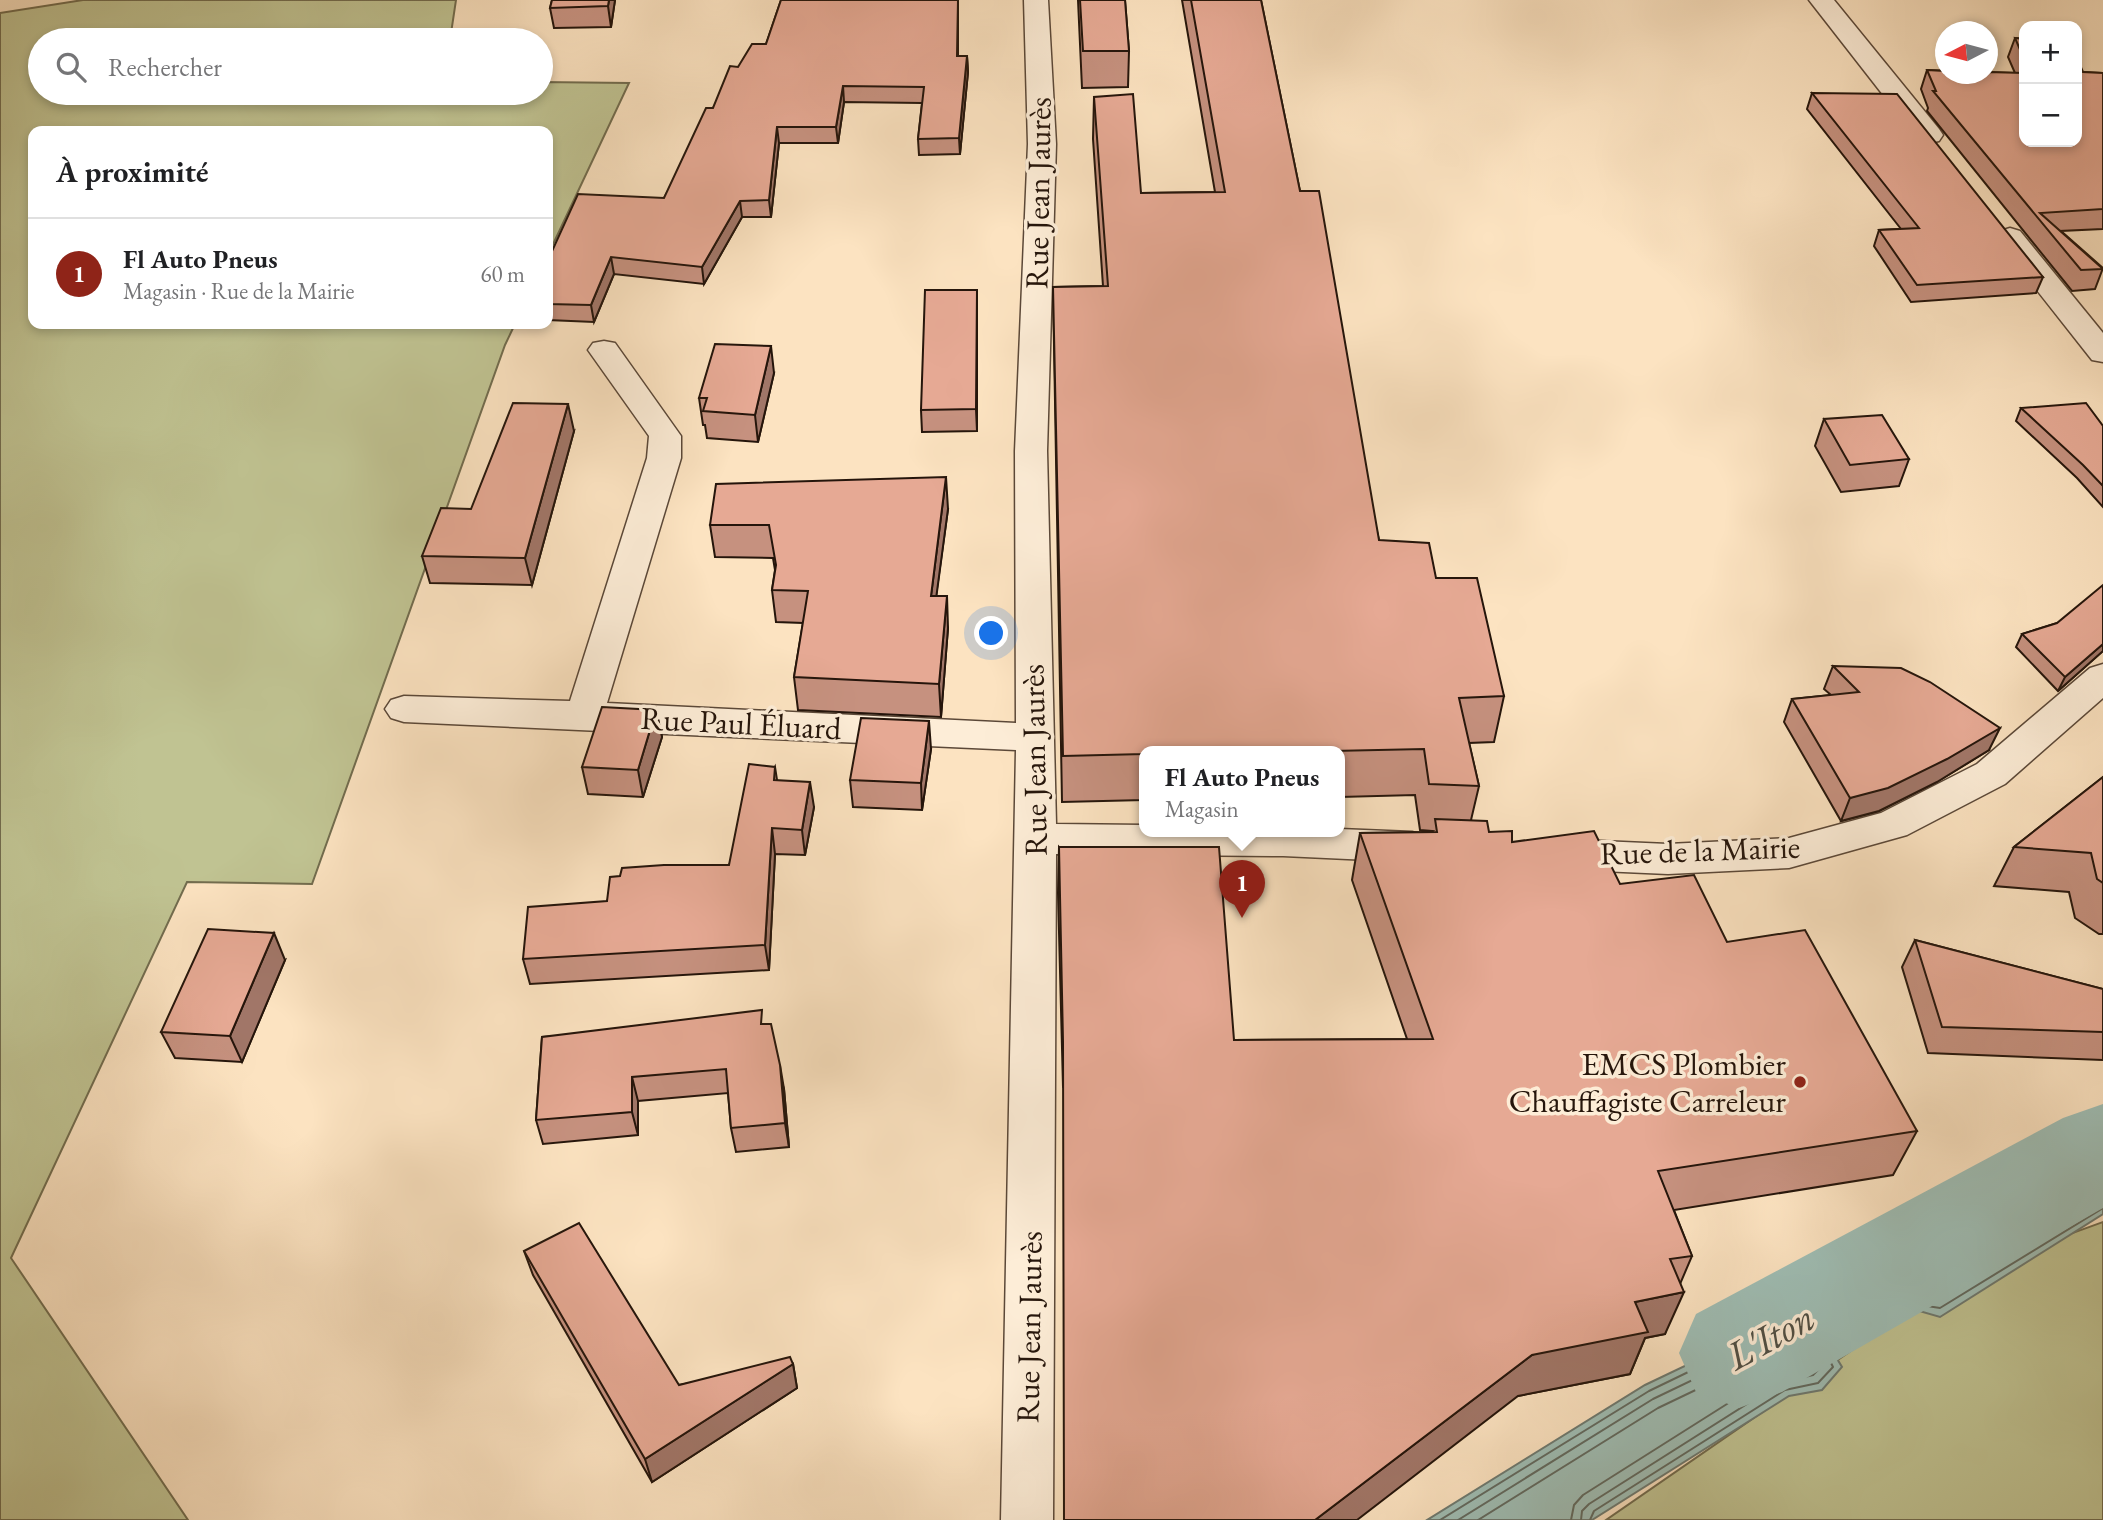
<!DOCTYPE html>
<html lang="fr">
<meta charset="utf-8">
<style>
:root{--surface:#fff;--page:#f6f6f6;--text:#202124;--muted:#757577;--line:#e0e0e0;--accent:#8f2418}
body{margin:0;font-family:"EB Garamond",serif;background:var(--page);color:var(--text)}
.controls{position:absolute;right:21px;top:21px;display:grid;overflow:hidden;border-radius:14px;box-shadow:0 4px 10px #0003}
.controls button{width:63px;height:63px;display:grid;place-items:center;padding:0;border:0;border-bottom:2px solid var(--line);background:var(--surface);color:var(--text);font:35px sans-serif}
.compass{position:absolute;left:1935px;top:21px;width:63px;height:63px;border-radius:50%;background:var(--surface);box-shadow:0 4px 10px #0003;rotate:264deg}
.you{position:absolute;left:992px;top:634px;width:24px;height:24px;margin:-18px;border:5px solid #fff;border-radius:50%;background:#1a73e8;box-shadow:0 0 0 10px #1a73e833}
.badge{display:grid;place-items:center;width:46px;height:46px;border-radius:50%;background:var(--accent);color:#fff;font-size:23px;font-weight:700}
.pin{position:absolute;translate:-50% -58px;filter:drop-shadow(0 2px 4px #0008)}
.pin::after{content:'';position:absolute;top:37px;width:24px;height:21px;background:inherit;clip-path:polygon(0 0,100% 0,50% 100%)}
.popup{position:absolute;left:1139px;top:746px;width:206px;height:91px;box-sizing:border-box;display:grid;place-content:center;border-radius:14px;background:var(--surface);filter:drop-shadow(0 2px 5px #0005);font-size:23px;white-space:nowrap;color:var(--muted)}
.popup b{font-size:26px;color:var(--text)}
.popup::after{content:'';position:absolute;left:50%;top:100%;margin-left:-14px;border:14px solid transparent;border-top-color:var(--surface)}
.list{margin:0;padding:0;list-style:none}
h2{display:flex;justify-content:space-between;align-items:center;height:91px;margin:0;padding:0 28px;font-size:30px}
h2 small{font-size:23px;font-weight:400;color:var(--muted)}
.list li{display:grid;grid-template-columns:46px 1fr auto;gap:21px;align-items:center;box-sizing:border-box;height:112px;padding:0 28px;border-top:2px solid var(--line)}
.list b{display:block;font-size:26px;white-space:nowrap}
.list p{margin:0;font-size:23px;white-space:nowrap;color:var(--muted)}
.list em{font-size:23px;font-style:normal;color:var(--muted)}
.icon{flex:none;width:38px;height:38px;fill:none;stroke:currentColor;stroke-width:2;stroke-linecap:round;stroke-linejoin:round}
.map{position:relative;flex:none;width:2103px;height:1520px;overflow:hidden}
.search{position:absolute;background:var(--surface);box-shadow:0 4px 10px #0003;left:28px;top:28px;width:525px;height:77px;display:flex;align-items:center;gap:18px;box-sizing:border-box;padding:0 24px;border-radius:38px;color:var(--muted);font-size:26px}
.panel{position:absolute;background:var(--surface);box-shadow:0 4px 10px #0003;left:28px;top:126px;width:525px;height:203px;border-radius:14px}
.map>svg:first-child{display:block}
</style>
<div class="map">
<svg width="2103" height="1520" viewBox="0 0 2103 1520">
<rect width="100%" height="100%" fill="#fce3c1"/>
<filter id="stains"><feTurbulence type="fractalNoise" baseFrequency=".00286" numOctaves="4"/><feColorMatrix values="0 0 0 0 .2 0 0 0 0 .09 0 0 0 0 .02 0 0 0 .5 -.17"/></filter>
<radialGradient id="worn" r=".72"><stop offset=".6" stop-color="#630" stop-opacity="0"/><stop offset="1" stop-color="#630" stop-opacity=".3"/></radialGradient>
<g fill="#c0c392" stroke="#726c4e" stroke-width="2">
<path d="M83 0H456L450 40H40V93H541V82L629 83 548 255V131H33V324H515L505 345 312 884 187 882 11 1258 188 1520H0V13Z"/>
<path d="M2103 1222V1520H1606L1965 1272Z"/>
</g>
<path fill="#9fbeb5" stroke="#6e7a71" stroke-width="2" d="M2103 1147V1214L1940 1317 1916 1310 1830 1347 1842 1367 1822 1390 1789 1396 1592 1520H1427L1645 1385 1825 1299 1890 1279V1276Z"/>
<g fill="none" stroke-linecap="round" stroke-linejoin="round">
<g stroke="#626a60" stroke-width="2">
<path d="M1987 1248 1992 1249 1991 1254 1937 1288 1931 1286 1932 1281Z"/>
<path d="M1440 1520 1649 1391 1827 1305 1893 1285 1898 1279 2103 1155"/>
<path d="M1458 1520 1653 1399 1830 1314 1897 1292 1904 1285 2103 1165"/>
<path d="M1478 1520 1658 1408 1800 1340 1804 1341 1807 1366 1776 1373 1583 1495 1574 1505 1571 1520"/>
<path d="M1581 1520 1582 1511 1589 1504 1780 1383 1813 1375 1822 1366C1817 1352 1811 1343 1825 1333L1911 1296 1939 1299 2092 1202 2103 1199"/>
<path d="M1590 1520 1594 1511 1785 1390 1818 1383 1833 1367 1824 1349 1828 1341 1914 1304 1940 1308 2103 1208"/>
</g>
<path fill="#9fbeb5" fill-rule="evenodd" d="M2103 1104V1208L1782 1392 1739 1408 1696 1392 1679 1353 1696 1314 2063 1118Z"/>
<defs>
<g id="minor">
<path d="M1024 0H1048L1056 144 1047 451 1056 824 1144 825V832H1340V829L1412 832 1426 836 1432 847 1426 858 1412 862 1283 856 1056 854 1053 1520H1001L1016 750 404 722 391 718 385 709 391 700 404 696 570 701 647 458 649 436 588 350 593 343 604 341 615 343 681 436V458L607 703 1016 723 1015 451 1028 144Z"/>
<path d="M1809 0H1834L1939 129 1943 135 1939 141 1929 143 1919 141Z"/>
<path d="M2010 228 2020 231 2103 333V362L2092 360 1995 237 2000 231Z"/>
<path d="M2103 664V698L2005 784 1907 835 1789 868 1668 874 1556 869 1542 865 1536 854 1542 843 1556 839 1668 844 1789 838 1881 813 1977 764 2090 668Z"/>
</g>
</defs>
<use href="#minor" stroke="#5b4838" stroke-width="3"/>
<use href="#minor" fill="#fdedd7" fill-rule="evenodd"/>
</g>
<g fill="#c6917f" stroke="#25150b" stroke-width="2">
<path d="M552 0H615L611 27 554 28 550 8Z"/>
<path d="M781 0H958V56H967L968 72 960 154 919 155 918 139 922 103 844 102 838 143H779L771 217H742L704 284 614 274 594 322 548 320V260L664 198 713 108 738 67 766 44Z"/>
<path d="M1078 0H1125L1129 51 1128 87 1082 88Z"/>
<path d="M1182 0H1261L1300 191 1379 540 1436 578 1504 696 1494 742 1469 743 1479 786 1471 820 1489 832 1512 842 1620 884 1727 942 1917 1131 1893 1175 1674 1210 1692 1256 1680 1284 1665 1334 1645 1338 1630 1374 1518 1396 1063 1087 1058 893 1059 847 1234 1040 1407 1039 1352 880 1360 833 1432 832 1433 831 1420 830 1415 795 1340 797V752H1144V800L1062 802 1053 287 1103 286 1093 139 1094 97 1141 193 1215 192Z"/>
<path d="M2015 38 2024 39V142L2083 72 2103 73V229L2061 231 2103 268 2095 289 2072 291 1927 111 1928 108 1921 89 1927 70 2015 73 2008 57Z"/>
<path d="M1812 93 2043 277 2036 293 1911 302 1874 246 1879 230 1901 229 1807 109Z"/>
<path d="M977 290V431L922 432 921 410Z"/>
<path d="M774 373 758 442 707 438 705 425H703L699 398Z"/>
<path d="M2021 408 2103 426V507L2077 478 2016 421Z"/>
<path d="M1824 419 1909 459 1899 486 1841 492 1815 446Z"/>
<path d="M574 431 532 585 430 583 422 556 471 509Z"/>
<path d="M948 509 936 596 948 628 941 717 798 710 794 677 803 623 776 622 772 590 775 570 773 558 715 557 710 525Z"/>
<path d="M2057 623 2103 651 2058 691 2016 647 2022 634Z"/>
<path d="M1833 666 1989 750 1937 782 1879 811 1841 821 1784 722 1792 699 1831 695 1824 689Z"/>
<path d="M656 710 662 737 643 797 588 794 582 767Z"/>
<path d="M931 749 922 810 853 807 850 780Z"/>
<path d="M775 767 777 780 814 807 805 855 775 854 769 970 530 984 523 959 607 901 620 876 729 865Z"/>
<path d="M2103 777V934H2099L2075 918 2069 892 1994 886 2014 847Z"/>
<path d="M1915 940 2103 989V1060L1928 1053 1902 967Z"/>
<path d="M285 960 242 1062 175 1058 161 1032Z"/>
<path d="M764 1024 784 1089 789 1147 736 1152 731 1128 728 1093 638 1101V1135L543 1144 536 1120 542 1037Z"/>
<path d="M524 1251 679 1385 793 1364 797 1388 652 1482 533 1275Z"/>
</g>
<g fill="#a17668" stroke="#25150b" stroke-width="2">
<path d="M609 0H615L611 27 608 6Z"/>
<path d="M967 56 968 72 960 154 959 138Z"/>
<path d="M843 86 844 102 838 143 836 127Z"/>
<path d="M777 127 779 143 771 217 769 200Z"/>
<path d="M740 201 742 217 704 284 702 267Z"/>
<path d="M611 257 614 274 594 322 591 305Z"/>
<path d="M977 290V431L976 409Z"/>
<path d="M771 346 774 373 758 442 755 415Z"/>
<path d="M568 404 574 431 532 585 525 558Z"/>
<path d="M946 477 948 509 932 629 931 596Z"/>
<path d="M947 596 948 628 941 717 939 684Z"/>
<path d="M2103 644V651L2058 691 2065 677Z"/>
<path d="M656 710 662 737 643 797 638 770Z"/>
<path d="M929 721 931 749 922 810 921 783Z"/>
<path d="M2000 728 1989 750 1937 782 1879 811 1841 821 1850 798Z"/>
<path d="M810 782 814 807 805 855 802 830Z"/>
<path d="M772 828 775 854 769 970 765 945Z"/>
<path d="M274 933 285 960 242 1062 230 1036Z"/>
<path d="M780 1065 784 1089 789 1147 785 1123Z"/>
<path d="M632 1077 638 1101V1135L632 1112Z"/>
<path d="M1684 1292 1665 1334 1645 1338 1630 1374 1518 1396 1357 1520H1315L1532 1355 1635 1302Z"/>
<path d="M793 1364 797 1388 652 1482 645 1459Z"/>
</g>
<g fill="#e6a994" stroke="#25150b" stroke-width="2">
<path d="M552 0H609L608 6 550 8Z"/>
<path d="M781 0H958L957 56H967L959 138 918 139 924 87 843 86 836 127H777L769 200 740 201 702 267 611 257 591 305 548 304V260L578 194 664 198 706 108H713L730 66 738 67 752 44H766Z"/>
<path d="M1080 0H1125L1129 51H1083Z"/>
<path d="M1191 0H1261L1300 191H1319L1379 540 1429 543 1436 578H1477L1504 696 1459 698 1479 786 1429 784 1424 749 1285 752H1144V754L1063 756 1053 287 1108 286 1094 97 1133 94 1141 193 1225 192Z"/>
<path d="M2015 38 2024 39V59Z"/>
<path d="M2077 58 2083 72 2103 73V209L2040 213 2103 269 2081 270 1933 91H1936L1927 70 1945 71V74H1987V72L2024 73V142H2077Z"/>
<path d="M1812 93 1897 94 2043 277 1917 285 1879 230 1919 228Z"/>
<path d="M925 290H977L976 409 921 410Z"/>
<path d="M715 344 771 346 755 415 703 411 707 398H699Z"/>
<path d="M513 403 568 404 525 558 422 556 441 508 471 509Z"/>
<path d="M2086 403 2103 426V486L2083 465 2021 408Z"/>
<path d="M1882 415 1909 459 1850 465 1824 419Z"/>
<path d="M946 477 931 596H947L939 684 794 677 808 591 772 590 776 565 769 525H710L716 484Z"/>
<path d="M2103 585V644L2065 677 2022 634 2057 623Z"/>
<path d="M1833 666 1901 668 1930 682 2000 728 1947 759 1888 788 1850 798 1792 699 1859 692Z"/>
<path d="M602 707 656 710 638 770 582 767Z"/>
<path d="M861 718 929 721 921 783 850 780Z"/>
<path d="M749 764 775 767 774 780 810 782 802 830 772 828 765 945 523 959 528 907 607 901 610 877 620 876 622 868 664 865H729Z"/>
<path d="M2103 777V883L2097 879 2091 853 2014 847Z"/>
<path d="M1435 819 1487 821 1489 832 1512 831V842L1594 831 1620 884 1694 875 1727 942 1805 930 1917 1131 1658 1171 1692 1256 1670 1259 1684 1292 1635 1302 1648 1332 1532 1355 1315 1520H1064L1063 1042 1059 847H1219L1234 1040 1433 1039 1360 833 1437 832Z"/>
<path d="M208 929 274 933 230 1036 161 1032Z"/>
<path d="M1915 940 2103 989V1032L1942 1027Z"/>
<path d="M762 1010 761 1024H771L780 1065 785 1123 731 1128 726 1069 632 1077V1112L536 1120 542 1037Z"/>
<path d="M579 1223 679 1385 790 1357 793 1364 645 1459 524 1251Z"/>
</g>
<circle fill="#8f2418" stroke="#fdedd7" stroke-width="2.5" cx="1800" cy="1082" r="7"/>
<g text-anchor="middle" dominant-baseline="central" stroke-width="7" stroke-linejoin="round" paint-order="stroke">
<g font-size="32" fill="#25150b" stroke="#fdedd7">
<text transform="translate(1038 193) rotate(-89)">Rue Jean Jaurès</text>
<text transform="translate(741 723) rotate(3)">Rue Paul Éluard</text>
<text transform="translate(1034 760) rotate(-91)">Rue Jean Jaurès</text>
<text transform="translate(1700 850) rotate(-2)">Rue de la Mairie</text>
<text transform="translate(1029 1327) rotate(-89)">Rue Jean Jaurès</text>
</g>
<g font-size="32" fill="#25150b" stroke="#fdedd7" text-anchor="end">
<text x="1786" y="1064">EMCS Plombier<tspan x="1786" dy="37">Chauffagiste Carreleur</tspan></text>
</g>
<g font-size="40" font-style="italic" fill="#505046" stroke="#fdedd7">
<text transform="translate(1770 1336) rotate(-29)">L'Iton</text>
</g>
</g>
<rect width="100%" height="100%" filter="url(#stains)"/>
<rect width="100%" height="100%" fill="url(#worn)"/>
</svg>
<div class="controls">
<button>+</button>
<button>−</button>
</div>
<svg class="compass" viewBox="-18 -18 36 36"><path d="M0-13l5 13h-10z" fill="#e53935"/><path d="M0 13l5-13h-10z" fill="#757577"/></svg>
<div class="you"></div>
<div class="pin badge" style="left:1242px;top:918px">1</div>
<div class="popup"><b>Fl Auto Pneus</b>Magasin</div>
<div class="search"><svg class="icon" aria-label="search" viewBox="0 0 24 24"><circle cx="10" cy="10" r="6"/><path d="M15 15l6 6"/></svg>Rechercher</div>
<section class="panel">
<h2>À proximité<small></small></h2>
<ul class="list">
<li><span class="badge">1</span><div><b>Fl Auto Pneus</b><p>Magasin · Rue de la Mairie</p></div><em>60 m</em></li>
</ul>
</section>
</div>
